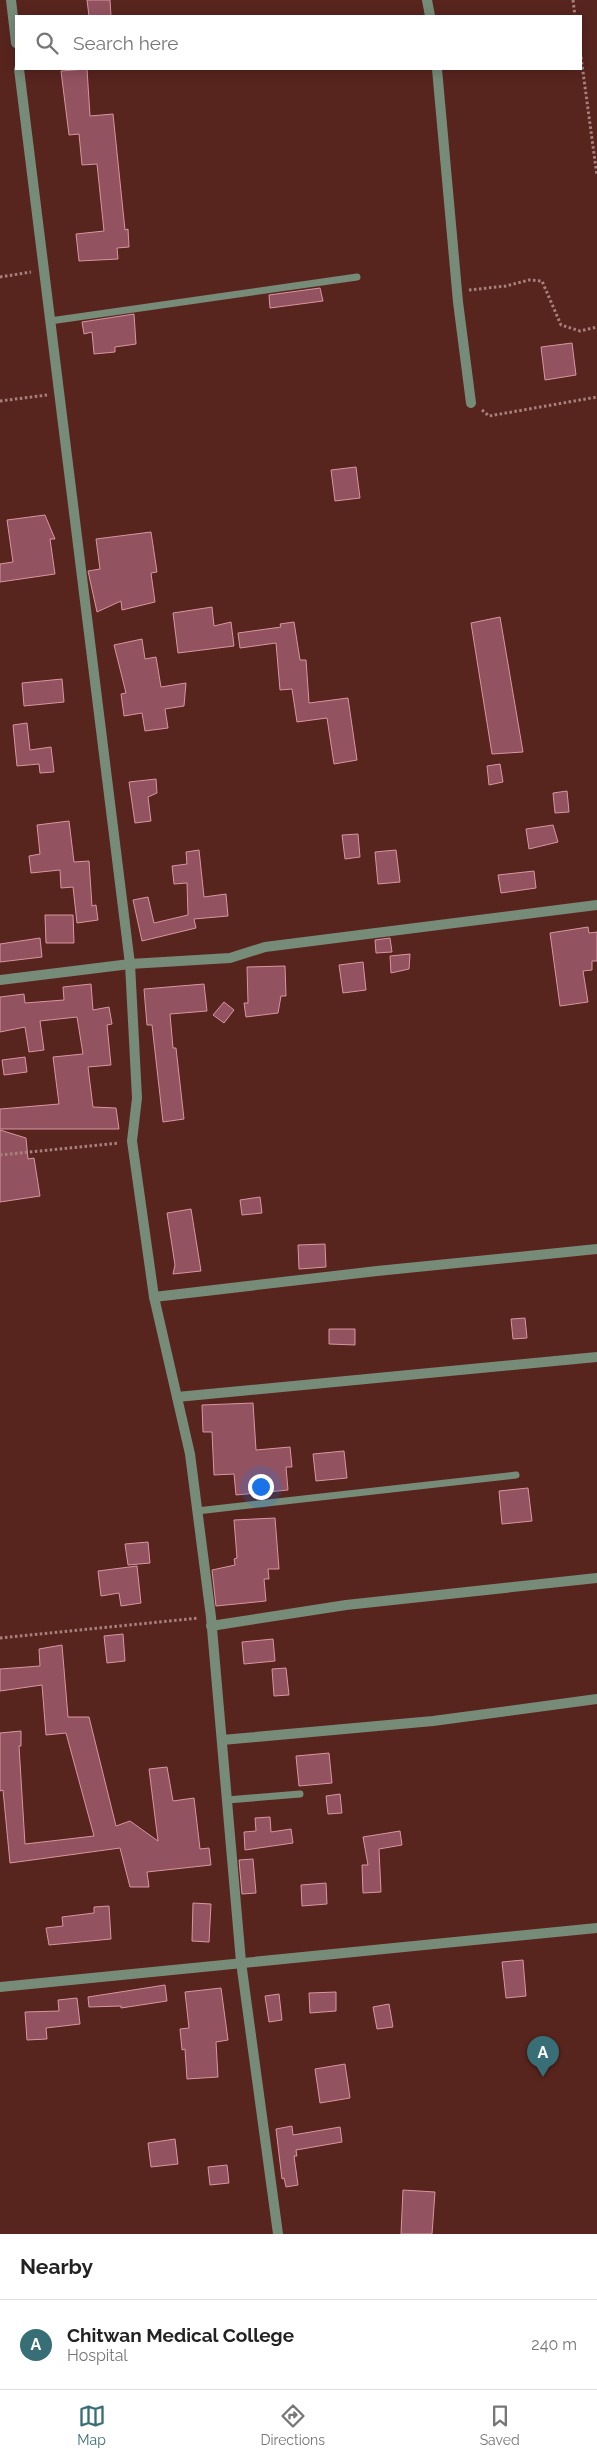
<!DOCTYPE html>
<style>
:root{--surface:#fff;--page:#f2f2f2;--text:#222;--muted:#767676;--line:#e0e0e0;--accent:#386e75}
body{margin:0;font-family:Raleway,sans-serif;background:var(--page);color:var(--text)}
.you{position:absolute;left:260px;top:1486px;width:18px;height:18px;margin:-12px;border:4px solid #fff;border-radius:50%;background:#1a73e8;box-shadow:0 0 0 8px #1a73e833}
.badge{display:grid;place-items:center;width:32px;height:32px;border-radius:50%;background:var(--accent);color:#fff;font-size:16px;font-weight:700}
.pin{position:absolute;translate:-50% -41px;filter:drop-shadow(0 1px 2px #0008)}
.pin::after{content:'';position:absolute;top:26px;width:18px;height:15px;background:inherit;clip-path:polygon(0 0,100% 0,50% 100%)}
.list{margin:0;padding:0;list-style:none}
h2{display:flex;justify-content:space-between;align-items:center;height:65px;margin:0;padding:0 20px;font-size:21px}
h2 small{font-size:16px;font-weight:400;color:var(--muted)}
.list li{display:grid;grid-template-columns:32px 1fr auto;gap:15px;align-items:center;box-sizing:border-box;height:90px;padding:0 20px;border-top:1px solid var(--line)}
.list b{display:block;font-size:19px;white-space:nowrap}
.list p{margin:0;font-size:16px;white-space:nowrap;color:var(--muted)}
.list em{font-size:16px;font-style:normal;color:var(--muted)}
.icon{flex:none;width:28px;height:28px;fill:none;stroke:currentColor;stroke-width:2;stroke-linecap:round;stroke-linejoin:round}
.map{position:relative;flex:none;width:597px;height:2234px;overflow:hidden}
.search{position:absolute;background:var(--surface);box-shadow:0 2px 12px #0003;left:15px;right:15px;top:15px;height:55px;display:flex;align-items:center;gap:12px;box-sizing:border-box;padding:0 18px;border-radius:0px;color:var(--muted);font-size:19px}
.sheet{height:155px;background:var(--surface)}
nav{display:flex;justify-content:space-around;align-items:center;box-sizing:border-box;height:70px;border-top:1px solid var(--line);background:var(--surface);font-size:14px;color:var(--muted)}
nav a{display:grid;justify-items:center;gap:2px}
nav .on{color:var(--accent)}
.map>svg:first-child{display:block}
</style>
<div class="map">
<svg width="597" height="2234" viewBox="0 0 597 2234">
<rect width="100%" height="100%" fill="#58241e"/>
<g fill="#93525f" stroke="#d796a1">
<path d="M87 0H110L111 16H89Z"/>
<path d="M87 69 90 116 113 114 125 230 128 229 129 247 117 248 118 259 79 261 76 234 104 231 97 164 82 165 79 134 69 135 61 71Z"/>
<path d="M320 288 323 301 270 308 269 295Z"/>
<path d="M134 314 136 344 115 347V352L94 354 92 332 84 334 82 322Z"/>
<path d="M572 343 576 375 545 380 541 347Z"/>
<path d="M356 467 360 498 335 501 331 470Z"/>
<path d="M45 515 55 539H50L55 574 0 582V564L13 562 7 520Z"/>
<path d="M151 532 157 572 151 573 155 602 122 610 121 601 97 612 88 571 100 569 96 539Z"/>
<path d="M212 607 214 626 231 622 234 646 178 653 173 613Z"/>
<path d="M500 617 523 752 492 754 471 623Z"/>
<path d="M294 622 300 660H306L309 703 348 698 357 760 334 764 327 718 297 722 292 689 280 690 276 643 240 648 238 633 281 627 280 624Z"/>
<path d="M142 639 145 659 156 657 161 687 186 683 184 706 165 709 168 728 145 731 142 713 124 716 121 694 126 693 114 645Z"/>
<path d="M62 679 64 702 24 706 22 683Z"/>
<path d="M27 723 30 750 51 747 54 772 40 773 39 764 17 766 13 725Z"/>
<path d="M500 764 503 782 489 785 487 766Z"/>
<path d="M156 779 157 793 148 797 151 821 135 823 129 782Z"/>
<path d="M567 791 569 812 555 813 553 793Z"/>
<path d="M69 821 74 862 89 861 92 906 96 905 98 920 77 923 73 887 61 888 60 870 31 873 29 856 40 854 37 825Z"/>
<path d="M553 825 558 842 529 849 526 829Z"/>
<path d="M358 834 360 857 345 859 342 835Z"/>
<path d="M199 850 204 897 226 894 228 916 194 919 196 928 142 941 133 900 148 897 154 923 188 915 187 883 174 884 172 866 187 864 186 852Z"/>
<path d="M396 850 400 882 378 884 375 852Z"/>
<path d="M534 871 536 888 501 893 498 875Z"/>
<path d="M45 915H73L74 943H46Z"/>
<path d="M588 927 589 933 597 932V961H592V970L583 971 588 1002 560 1006 550 933Z"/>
<path d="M40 938 42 957 0 962V944Z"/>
<path d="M390 938 392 952 376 953 375 940Z"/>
<path d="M410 954 409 969 391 973 390 956Z"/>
<path d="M363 962 366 990 343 993 339 965Z"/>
<path d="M285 966 286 996H281L278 1013 246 1017 244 1003H248L247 967Z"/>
<path d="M91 984 93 1010 109 1007 112 1024 107 1025 111 1065 88 1067 93 1107 116 1108 119 1129H0V1109L59 1104 53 1057 83 1054 77 1017 40 1021 44 1050 29 1052 25 1027 0 1032V997L24 994 25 1003 64 1000 63 987Z"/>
<path d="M204 984 207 1011 170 1014 173 1048H176L184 1119 163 1122 152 1025H147L144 989Z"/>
<path d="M224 1002 234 1010 224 1023 213 1015Z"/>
<path d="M25 1057 27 1072 4 1075 2 1060Z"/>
<path d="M0 1130 26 1138 28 1159 34 1158 40 1196 0 1202Z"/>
<path d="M260 1197 262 1213 242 1215 240 1200Z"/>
<path d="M191 1209 201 1271 173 1274 175 1265 167 1213Z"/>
<path d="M325 1244 326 1267 299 1269 298 1245Z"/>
<path d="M525 1318 527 1338 513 1339 511 1319Z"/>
<path d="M329 1329H355V1345L329 1344Z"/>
<path d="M253 1403 256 1450 290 1447 292 1467H286L288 1490 236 1495 234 1474 214 1475 212 1432H203L202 1405Z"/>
<path d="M344 1451 347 1478 316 1481 313 1454Z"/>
<path d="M528 1488 532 1521 502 1524 499 1491Z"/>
<path d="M275 1518 279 1569H268L269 1579H264L266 1601 216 1606 212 1570 235 1565 234 1559 237 1558 234 1520Z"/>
<path d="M148 1542 150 1563 128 1565 125 1544Z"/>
<path d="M137 1566 141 1603 121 1606 119 1593 101 1596 98 1571Z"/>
<path d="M123 1634 125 1661 107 1663 104 1636Z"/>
<path d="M273 1639 275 1661 244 1664 242 1642Z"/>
<path d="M62 1645 68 1717H89L116 1826 130 1821 158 1841 149 1769 167 1767 173 1801 194 1798 200 1849 209 1848 211 1865 147 1872 149 1887H130L120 1848 10 1863 3 1790 0 1791V1733L21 1731V1746H19L25 1844 94 1836 66 1733 46 1735 42 1685 0 1691V1669L40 1666 39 1649Z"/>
<path d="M286 1668 289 1695 274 1696 272 1669Z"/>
<path d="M329 1753 332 1783 299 1786 296 1756Z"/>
<path d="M340 1794 342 1813 328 1814 326 1796Z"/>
<path d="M270 1817 271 1832 291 1829 293 1843 245 1850 244 1832 256 1831 255 1818Z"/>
<path d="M400 1831 402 1845 379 1849 381 1892 363 1893 362 1865H368L363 1837Z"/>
<path d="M253 1859 256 1893 242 1894 239 1860Z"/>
<path d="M326 1883 327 1904 302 1906 301 1885Z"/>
<path d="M193 1903 211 1904 209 1942 192 1941Z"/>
<path d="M109 1906 111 1939 49 1945 46 1928 63 1926 62 1917 94 1913V1907Z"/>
<path d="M523 1960 526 1996 506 1998 502 1962Z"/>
<path d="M165 1985 167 2001 121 2008V2006L89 2007 88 1997Z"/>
<path d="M221 1988 228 2040 216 2042 218 2077 187 2079 185 2049 182 2050 180 2029 189 2028 185 1992Z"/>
<path d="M336 1992V2011L310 2013 309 1993Z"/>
<path d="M279 1994 282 2020 269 2022 265 1996Z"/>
<path d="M77 1998 80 2024 46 2028 47 2039 27 2040 25 2012 59 2011 58 2000Z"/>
<path d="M389 2004 393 2027 377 2029 373 2007Z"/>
<path d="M345 2064 350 2098 320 2103 315 2069Z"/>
<path d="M292 2126 293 2135 340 2127 342 2142 296 2150 297 2156H294L298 2185 286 2187 284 2178 282 2179 276 2129Z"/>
<path d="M175 2139 178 2164 151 2167 148 2143Z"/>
<path d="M227 2165 229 2183 210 2185 208 2167Z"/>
<path d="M403 2190 435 2192 432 2234H401Z"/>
</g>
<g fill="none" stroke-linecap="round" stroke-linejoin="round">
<g stroke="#a7827d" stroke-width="3" stroke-dasharray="2.5 2.5" stroke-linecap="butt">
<path d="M573 0 575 16"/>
<path d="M581 57 597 176"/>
<path d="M0 277 31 272"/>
<path d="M469 290 506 286 529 280 542 281 561 325 580 331 597 327"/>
<path d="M0 401 47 395"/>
<path d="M482 410 489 416 597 397"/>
<path d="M0 1155 119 1143"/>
<path d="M0 1638 198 1618"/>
</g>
<g stroke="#778b79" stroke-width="7">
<path d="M50 321 357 277"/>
<path d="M197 1511 516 1475"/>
<path d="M227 1800 300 1794"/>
</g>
<g stroke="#778b79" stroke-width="10">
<path d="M11 0 16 43"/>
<path d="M427 0 430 16"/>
<path d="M19 69 130 964 137 1098 132 1141 154 1297 190 1454 211 1617 241 1962 278 2234"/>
<path d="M437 69 458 302 471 403"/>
<path d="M0 980 130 964 230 958 265 947 597 905"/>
<path d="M154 1297 377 1271 597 1249"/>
<path d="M177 1397 597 1357"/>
<path d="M211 1626 346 1605 597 1578"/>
<path d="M222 1740 433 1721 597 1699"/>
<path d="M0 1987 597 1928"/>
</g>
</g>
</svg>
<div class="you"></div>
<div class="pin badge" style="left:543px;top:2077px">A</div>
<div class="search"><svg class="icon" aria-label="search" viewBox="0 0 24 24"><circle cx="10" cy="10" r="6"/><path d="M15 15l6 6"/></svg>Search here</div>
</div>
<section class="sheet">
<h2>Nearby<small></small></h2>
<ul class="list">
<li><span class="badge">A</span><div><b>Chitwan Medical College</b><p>Hospital</p></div><em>240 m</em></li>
</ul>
</section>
<nav>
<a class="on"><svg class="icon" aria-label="map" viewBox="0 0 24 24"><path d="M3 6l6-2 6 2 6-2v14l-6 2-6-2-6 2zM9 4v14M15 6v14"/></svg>Map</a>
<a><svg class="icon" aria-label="directions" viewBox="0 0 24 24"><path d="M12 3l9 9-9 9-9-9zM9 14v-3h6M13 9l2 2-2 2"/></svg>Directions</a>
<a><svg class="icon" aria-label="saved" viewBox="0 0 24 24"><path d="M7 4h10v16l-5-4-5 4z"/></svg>Saved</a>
</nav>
